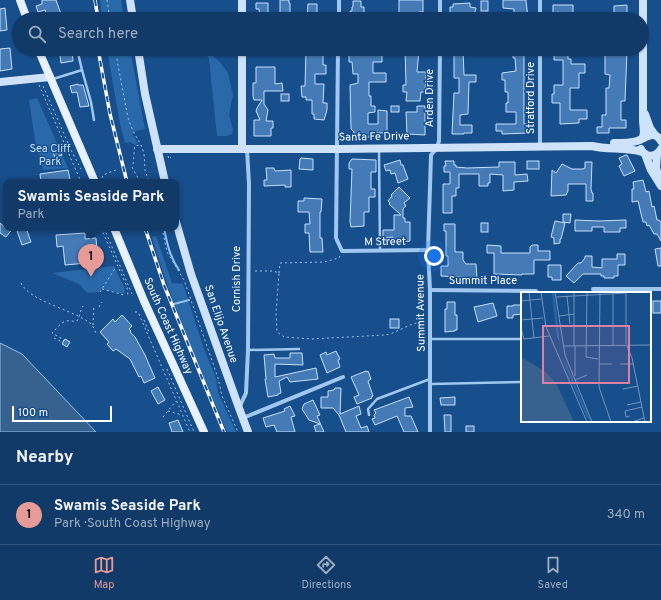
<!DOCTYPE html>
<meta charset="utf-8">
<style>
:root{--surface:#113a69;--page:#1a416f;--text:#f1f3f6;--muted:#9cadc0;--line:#30547d;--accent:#e69b98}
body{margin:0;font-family:Overpass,sans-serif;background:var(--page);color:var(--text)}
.scale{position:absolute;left:12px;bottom:10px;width:100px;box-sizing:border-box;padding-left:4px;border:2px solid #fff;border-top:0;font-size:11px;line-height:14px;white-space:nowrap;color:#fff;-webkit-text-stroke:3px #174e8c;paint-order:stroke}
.you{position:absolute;left:434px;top:256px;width:14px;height:14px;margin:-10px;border:3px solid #fff;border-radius:50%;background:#1a73e8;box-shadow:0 0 0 6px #1a73e833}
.badge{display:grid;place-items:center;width:26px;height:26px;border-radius:50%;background:var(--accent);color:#111;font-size:13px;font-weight:700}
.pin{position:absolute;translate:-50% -33px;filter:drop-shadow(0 1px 2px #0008)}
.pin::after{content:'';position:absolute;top:21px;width:14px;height:12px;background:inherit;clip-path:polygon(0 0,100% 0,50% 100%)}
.popup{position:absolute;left:3px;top:179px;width:176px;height:52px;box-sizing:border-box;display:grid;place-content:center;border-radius:8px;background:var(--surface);filter:drop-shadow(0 1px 3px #0005);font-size:13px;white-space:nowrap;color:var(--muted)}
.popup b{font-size:15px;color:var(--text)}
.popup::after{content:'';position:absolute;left:50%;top:100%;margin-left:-8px;border:8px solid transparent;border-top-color:var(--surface)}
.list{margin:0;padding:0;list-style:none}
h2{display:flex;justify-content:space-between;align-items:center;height:52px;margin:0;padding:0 16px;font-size:17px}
h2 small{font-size:13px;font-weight:400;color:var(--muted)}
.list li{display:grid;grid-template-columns:26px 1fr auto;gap:12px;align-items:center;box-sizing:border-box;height:60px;padding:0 16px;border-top:1px solid var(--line)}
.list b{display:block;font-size:15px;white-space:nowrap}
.list p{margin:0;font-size:13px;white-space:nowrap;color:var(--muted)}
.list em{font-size:13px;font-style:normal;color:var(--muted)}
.icon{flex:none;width:22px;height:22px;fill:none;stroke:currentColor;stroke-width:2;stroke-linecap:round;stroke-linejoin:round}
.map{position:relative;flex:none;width:661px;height:432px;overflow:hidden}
.search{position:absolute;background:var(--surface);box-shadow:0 1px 3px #0004;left:12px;right:12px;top:12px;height:44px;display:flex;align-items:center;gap:10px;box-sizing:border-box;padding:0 14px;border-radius:22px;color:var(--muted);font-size:15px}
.sheet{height:112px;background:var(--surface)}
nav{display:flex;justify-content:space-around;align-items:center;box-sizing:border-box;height:56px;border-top:1px solid var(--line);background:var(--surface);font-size:11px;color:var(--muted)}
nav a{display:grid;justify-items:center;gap:2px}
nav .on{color:var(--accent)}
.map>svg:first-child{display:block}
</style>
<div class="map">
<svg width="661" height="432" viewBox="0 0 661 432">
<rect width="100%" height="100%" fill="#174e8c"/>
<g fill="#2969aa">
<path d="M100 0H121L124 19H102Z"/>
<path d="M107 49H130L145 129 136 131 132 134 138 143 135 145 130 142 125 143 120 124Z"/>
<path d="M206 54H210L220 62 228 73 233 95 229 115 233 129 232 134 226 136H217L209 59Z"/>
<path d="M37 98 68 168 43 170 35 140 29 100Z"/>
<path d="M156 236 172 283 183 284 204 349 216 378 218 393 236 432H227C200 368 171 304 152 237Z"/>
<path d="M114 266 125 289 124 294 101 289 99 292 88 293 85 291 79 284 52 273Z"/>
</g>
<path fill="#37618e" stroke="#92c2f2" d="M0 343 22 354 96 432H0Z"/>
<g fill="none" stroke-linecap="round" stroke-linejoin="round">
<g stroke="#92c2f2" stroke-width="2">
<path d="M164 228C167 244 170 257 179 270"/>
<path d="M174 304 189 300"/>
</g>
</g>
<g fill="#447bb6" stroke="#c6e0fb">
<path d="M42 0H56L61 14 48 18 45 10 38 12 36 6 42 4Z"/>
<path d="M280 0H289V3H290V14H280Z"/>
<path d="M399 0H423V12H419V19H399Z"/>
<path d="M503 0H526L528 18H514V9L503 8Z"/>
<path d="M353 1H361V7H364V17H350V11H352V7H353Z"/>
<rect x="481" y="1" width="7" height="10"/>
<path d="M256 3H268V19H260L259 9H256Z"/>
<path d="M470 3V7L476 8 474 15H468V14H458V17H450V7H453V4Z"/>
<path d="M308 4H317V13H323V19H307Z"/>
<path d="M553 5H573V19H559V12L553 13Z"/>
<path d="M627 5V19L616 18V14H614V6Z"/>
<path d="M5 8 7 30 0 31V9Z"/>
<path d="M10 48 12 69 0 71V49Z"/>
<path d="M59 49H72L73 61 61 63Z"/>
<rect x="255" y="49" width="6" height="5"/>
<rect x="277" y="49" width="6" height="5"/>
<path d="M306 49H323V65H326V74H315V84H324L323 103H327V110L324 120 314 119V114H312V100H306V97H302L301 86H305Z"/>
<path d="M349 49H366V55H382V62H373V73H386V82H369V96H371V106H375V112L368 113V124H378V110L387 111V133H375V137H354V132L351 129 350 85 358 83V74H353L352 62H349Z"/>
<path d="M405 49 419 50 417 72H426L425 92H421L420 101H406L407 92H403V85H406Z"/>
<path d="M454 49H463L464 75H476V82H469L468 114 460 115V125H472V133H464V134H452L454 93H459V78H454Z"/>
<path d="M513 49H524V124H529V133L502 134V131H496V124H516V112H506V103H508V92H505V80H502V73L516 71 515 58H513Z"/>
<path d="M554 49H568V59H571V64H585V73H579V88H570V110H587V119H579V123L560 124V103H552V94H554V85H563V60H554Z"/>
<path d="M605 49H625V51H627L625 101H621V120H626V128H609V133H597V127H602V115H606V88H609L610 75 605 74Z"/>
<path d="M256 67H275V84L282 83 283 91H264V104L268 110 266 121H273V128H271V136H254V120H260L256 111 257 108 262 100H254L253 96V83H256Z"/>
<path d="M78 84V85H83L89 106 80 107 77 92 72 93 70 86Z"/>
<rect x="281" y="94" width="8" height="7"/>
<rect x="391" y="106" width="8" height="6"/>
<path d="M417 106H425V135L407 134 406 112H417Z"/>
<path d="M59 148 62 155 55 157 52 151Z"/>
<path d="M626 155H627L635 171 624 176 619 166 622 164 619 158Z"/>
<path d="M301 158 313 159V170L299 169 300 159Z"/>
<path d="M352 159 376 160V172H371V189H375V197H369V212H364V226L351 227 350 222 352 169H349V163Z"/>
<path d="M400 160 401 165H403L408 179 398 183 395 173 391 174 390 170 386 171 384 165Z"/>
<path d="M445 161H454V165H456V167L467 168 499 167V162H515V175L527 174 528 181 514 182V190L503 191V175L490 174V183H488V186H479V174H459V188H456V196H452V213H443V184H450V172H444V166H446Z"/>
<rect x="527" y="161" width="12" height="8"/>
<path d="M585 162H592L591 189 592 193H593V201H586V184H568V191L566 195 551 196 552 170 556 173 562 164 572 169H583L585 168Z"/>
<path d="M266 168H274L275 171 291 170V187H285V185L264 186V180H267Z"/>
<path d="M68 170 70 179 53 182H41L40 174Z"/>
<path d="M643 180 646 192 649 191 652 207 654 206 657 220H659L661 222V241L657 234H654L649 225 647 226 646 222H643L638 201 632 202V189H634L633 182Z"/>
<path d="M399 187 410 198 404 203 406 206 403 209V218H405V222H410V241L393 243V237L383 238V230H394V215H401L389 204 390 203 388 201 392 196 391 195Z"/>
<path d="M304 198 322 199 321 212H320V238H322L323 252H310L309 233H305V224H310L309 212H298V201H304Z"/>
<path d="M563 214H571L570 223 563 222Z"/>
<path d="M575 220 598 221 626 220V228H620V232H604V227H592V231H575Z"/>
<path d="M555 221 565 223 561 239H560V243L554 244V238L551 237Z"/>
<path d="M0 223 6 228H13L6 237 0 233Z"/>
<rect x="481" y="223" width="7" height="9"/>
<path d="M444 224H455V252H463V260L466 264H476L477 278 441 276V266H448V256H446V231H444Z"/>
<path d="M16 228H26L31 242 22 245Z"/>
<path d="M85 233V239L96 238 98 262 65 265 63 246 57 247 56 235Z"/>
<path d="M487 245 501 246V253H530V247L532 245H538V251H550V260H534V274H522V275L494 274V253H487Z"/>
<path d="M661 248V266H658L655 249Z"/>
<path d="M617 254H625V265H618V276H614V278H604V276H601V274H583L574 283 566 276 578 263H581L585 258V256H592V267L602 268V259H617Z"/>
<path d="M548 265H561V280H552V277H548Z"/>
<rect x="653" y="301" width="8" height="12"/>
<path d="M447 302H455V315H457V330H455V331L445 332V309H447Z"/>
<path d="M493 303 497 316 478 322 474 307Z"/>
<path d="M513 305H522V314L513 315V318H507V306H513Z"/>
<path d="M122 315 132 326 129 329 131 331 130 332 135 337 145 355 155 378 144 383 141 376 139 377 130 359 116 349 113 351 107 344 109 342 100 332 113 319 115 322Z"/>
<rect x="390" y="319" width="9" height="9"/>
<path d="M65 339 70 342 67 347 62 344Z"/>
<path d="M336 351 340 359 338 360 340 367 327 373 320 355 326 352 327 355Z"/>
<path d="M290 353H302L303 365 275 364V377L316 368 318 379 290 382 287 377 279 381 281 393 278 394V395L268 397 265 379H266L264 355 274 354 275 358H290Z"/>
<path d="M366 371V372L368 371 371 379 368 381 373 396 371 397 372 398 357 404 354 397 359 395 351 377Z"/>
<path d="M158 387 165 400 158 404 151 391Z"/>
<path d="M335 388H341L340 414 359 406 361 414 356 416 361 428 367 426 369 432H346L339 415 333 408H321V397H328V391L334 390Z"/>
<path d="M409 397 413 407 405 408V416H411L418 432H404L397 416 375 425 372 419 375 418 374 415 376 413 374 410Z"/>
<path d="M455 397V405H441L440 398Z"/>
<path d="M313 400 320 415 317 416 324 432H316L314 426 320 424 309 420 302 409 304 404Z"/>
<path d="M290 406 295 416 291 417 295 432H277L274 425 266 427 263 418 285 411 284 409Z"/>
<path d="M444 415H451V432H445Z"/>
<path d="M178 420 183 432H172L169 423Z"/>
<rect x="466" y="426" width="8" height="6"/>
</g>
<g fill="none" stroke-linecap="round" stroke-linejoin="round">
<g stroke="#a0c7ef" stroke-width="1" stroke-dasharray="2 3" stroke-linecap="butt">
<path d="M107 0 110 19"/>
<path d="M115 49 128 118 133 131 141 145 144 153 145 170 149 182"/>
<path d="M39 85 81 182"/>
<path d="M43 86 71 150 81 169"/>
<path d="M168 156 169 159 171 157"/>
<path d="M102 178 103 175 118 169"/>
<path d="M140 182 132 167C135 159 133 153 135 146L140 145"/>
<path d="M101 228 127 287 128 296"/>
<path d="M104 228 132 294"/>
<path d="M162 228 167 252 184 280 218 378 222 396 238 432"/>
<path d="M255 271H273L279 273 276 313 277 332 284 337 312 339 385 335C398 333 410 322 424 322"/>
<path d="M279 273 280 263 324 262 339 258 340 256"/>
<path d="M21 283C30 302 75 310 91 324 94 327 95 332 97 335"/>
<path d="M102 289 124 295"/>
<path d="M100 292 116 267"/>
<path d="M99 307 102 302"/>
<path d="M135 312H138L190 432"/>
<path d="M144 320 149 332"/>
<path d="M93 325 94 305"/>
<path d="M54 338 62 342 64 340 52 333C56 329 62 321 67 321 71 320 73 322 77 321 80 316 80 311 83 306"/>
<path d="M167 369 194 432"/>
<path d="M168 411 182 415"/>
<path d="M163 417 176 401"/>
</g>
<g stroke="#a0c7ef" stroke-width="2.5">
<path d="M82 70 91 102 94 120"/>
<path d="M53 79 82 70 77 49"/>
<path d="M379 149 380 250"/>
<path d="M430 339H522"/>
<path d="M248 350 299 349"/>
<path d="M431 384 522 382"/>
<path d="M369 415 368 409 377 399 430 379"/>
</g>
<g stroke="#a0c7ef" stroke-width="4">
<path d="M339 19V0"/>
<path d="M440 19V0"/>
<path d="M540 19V0"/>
<path d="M338 49 336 238 342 251 428 250"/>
<path d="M540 146V49"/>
<path d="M593 289H661"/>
<path d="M430 290 536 291"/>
<path d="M240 406 246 393 248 350 249 184 247 149"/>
<path d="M243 418 343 377"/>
<path d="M430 432V290L428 250 431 155 437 148 439 141 440 49"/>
</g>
<g stroke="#cee3fa" stroke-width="8">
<path d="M130 0 133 19"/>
<path d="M242 0V19"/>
<path d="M138 49 145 94 165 182"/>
<path d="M242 49V148"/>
<path d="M0 82 50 77"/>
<path d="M645 114 650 128 655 135"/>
<path d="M643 138 644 132 643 121V0"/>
<path d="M614 143C621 143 630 143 637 141 646 138 654 129 661 141"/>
<path d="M157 149H338L592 146C608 150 626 147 642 152"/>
<path d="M641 149C645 158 656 158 661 149"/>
<path d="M645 154 651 170 661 186"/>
<path d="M657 154 656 168 659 178"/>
<path d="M176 222 191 274 239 408 248 432"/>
</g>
<g stroke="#e8f2ff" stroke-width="8">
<path d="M20 0 27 19"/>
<path d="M38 49 95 182"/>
<path d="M114 228 144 301 204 432"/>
</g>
<defs>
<g id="rail">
<path d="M95 0 98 19"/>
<path d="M98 49 110 114 127 182"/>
<path d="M145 228 164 285 224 432"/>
</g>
</defs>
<use href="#rail" stroke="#fff" stroke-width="3.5"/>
<use href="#rail" stroke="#174e8c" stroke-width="2" stroke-dasharray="6" stroke-linecap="butt"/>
</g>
<g text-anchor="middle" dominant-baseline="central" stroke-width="3" stroke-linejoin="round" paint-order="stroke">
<g font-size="11" fill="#fff" stroke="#174e8c">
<text transform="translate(430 98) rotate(-90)">Arden Drive</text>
<text transform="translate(531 98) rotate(-90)">Stratford Drive</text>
<text transform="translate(374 137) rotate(-1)">Santa Fe Drive</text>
<text transform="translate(385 242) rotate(-1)">M Street</text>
<text transform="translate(237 279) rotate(-90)">Cornish Drive</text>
<text x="483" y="281">Summit Place</text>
<text transform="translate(421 313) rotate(-91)">Summit Avenue</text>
<text transform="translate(221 324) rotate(71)">San Elijo Avenue</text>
<text transform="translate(168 326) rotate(66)">South Coast Highway</text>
</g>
<g font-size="11" fill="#c6e0fb" stroke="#174e8c">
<text x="50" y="149">Sea Cliff<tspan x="50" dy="13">Park</tspan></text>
</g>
</g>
<g transform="translate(521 292)">
<rect width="130" height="130" fill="#174e8c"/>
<path d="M31 0H33L39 53 36 45ZM41 65 45 71 70 130 65 124Z" fill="#2969aa"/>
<path d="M0 65 25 80 36 93 53 130H0Z" fill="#37618e"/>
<path fill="none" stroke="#7495ba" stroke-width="1" d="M8 0 13 46M20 0 25 35 66 130M34 0 44 63 71 130M53 0V54M66 0 65 65 77 67M79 0 78 95 90 130M46 4 49 32M35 5 105 1M0 9 20 7M38 24 53 22M0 28 22 26M0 36 3 47 28 44M105 52V0M92 53V0M42 54 130 53M106 54 111 66 124 130M78 72H91M99 72H112M54 84V54M54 88 66 83M102 97 117 94M106 113 120 110M109 124 105 125 104 119 121 115M111 130 123 126"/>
<path fill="#dd80a5" fill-opacity="0.15" stroke="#dd80a5" stroke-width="2" d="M22 34H108V91H22Z"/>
<rect width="130" height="130" fill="none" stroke="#fff" stroke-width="2"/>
</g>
</svg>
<div class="scale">100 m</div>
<div class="you"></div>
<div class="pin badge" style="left:91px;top:277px">1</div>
<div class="popup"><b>Swamis Seaside Park</b>Park</div>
<div class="search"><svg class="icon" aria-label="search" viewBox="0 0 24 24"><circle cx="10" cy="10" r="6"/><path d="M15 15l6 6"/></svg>Search here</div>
</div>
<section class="sheet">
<h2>Nearby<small></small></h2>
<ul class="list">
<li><span class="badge">1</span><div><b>Swamis Seaside Park</b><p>Park · South Coast Highway</p></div><em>340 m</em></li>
</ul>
</section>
<nav>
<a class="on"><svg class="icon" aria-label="map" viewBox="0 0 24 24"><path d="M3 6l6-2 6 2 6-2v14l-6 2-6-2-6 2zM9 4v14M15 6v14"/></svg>Map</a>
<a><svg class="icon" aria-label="directions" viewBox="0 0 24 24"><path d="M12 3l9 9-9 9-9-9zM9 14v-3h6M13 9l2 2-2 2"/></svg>Directions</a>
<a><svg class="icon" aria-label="saved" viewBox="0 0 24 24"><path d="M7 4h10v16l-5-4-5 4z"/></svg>Saved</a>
</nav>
